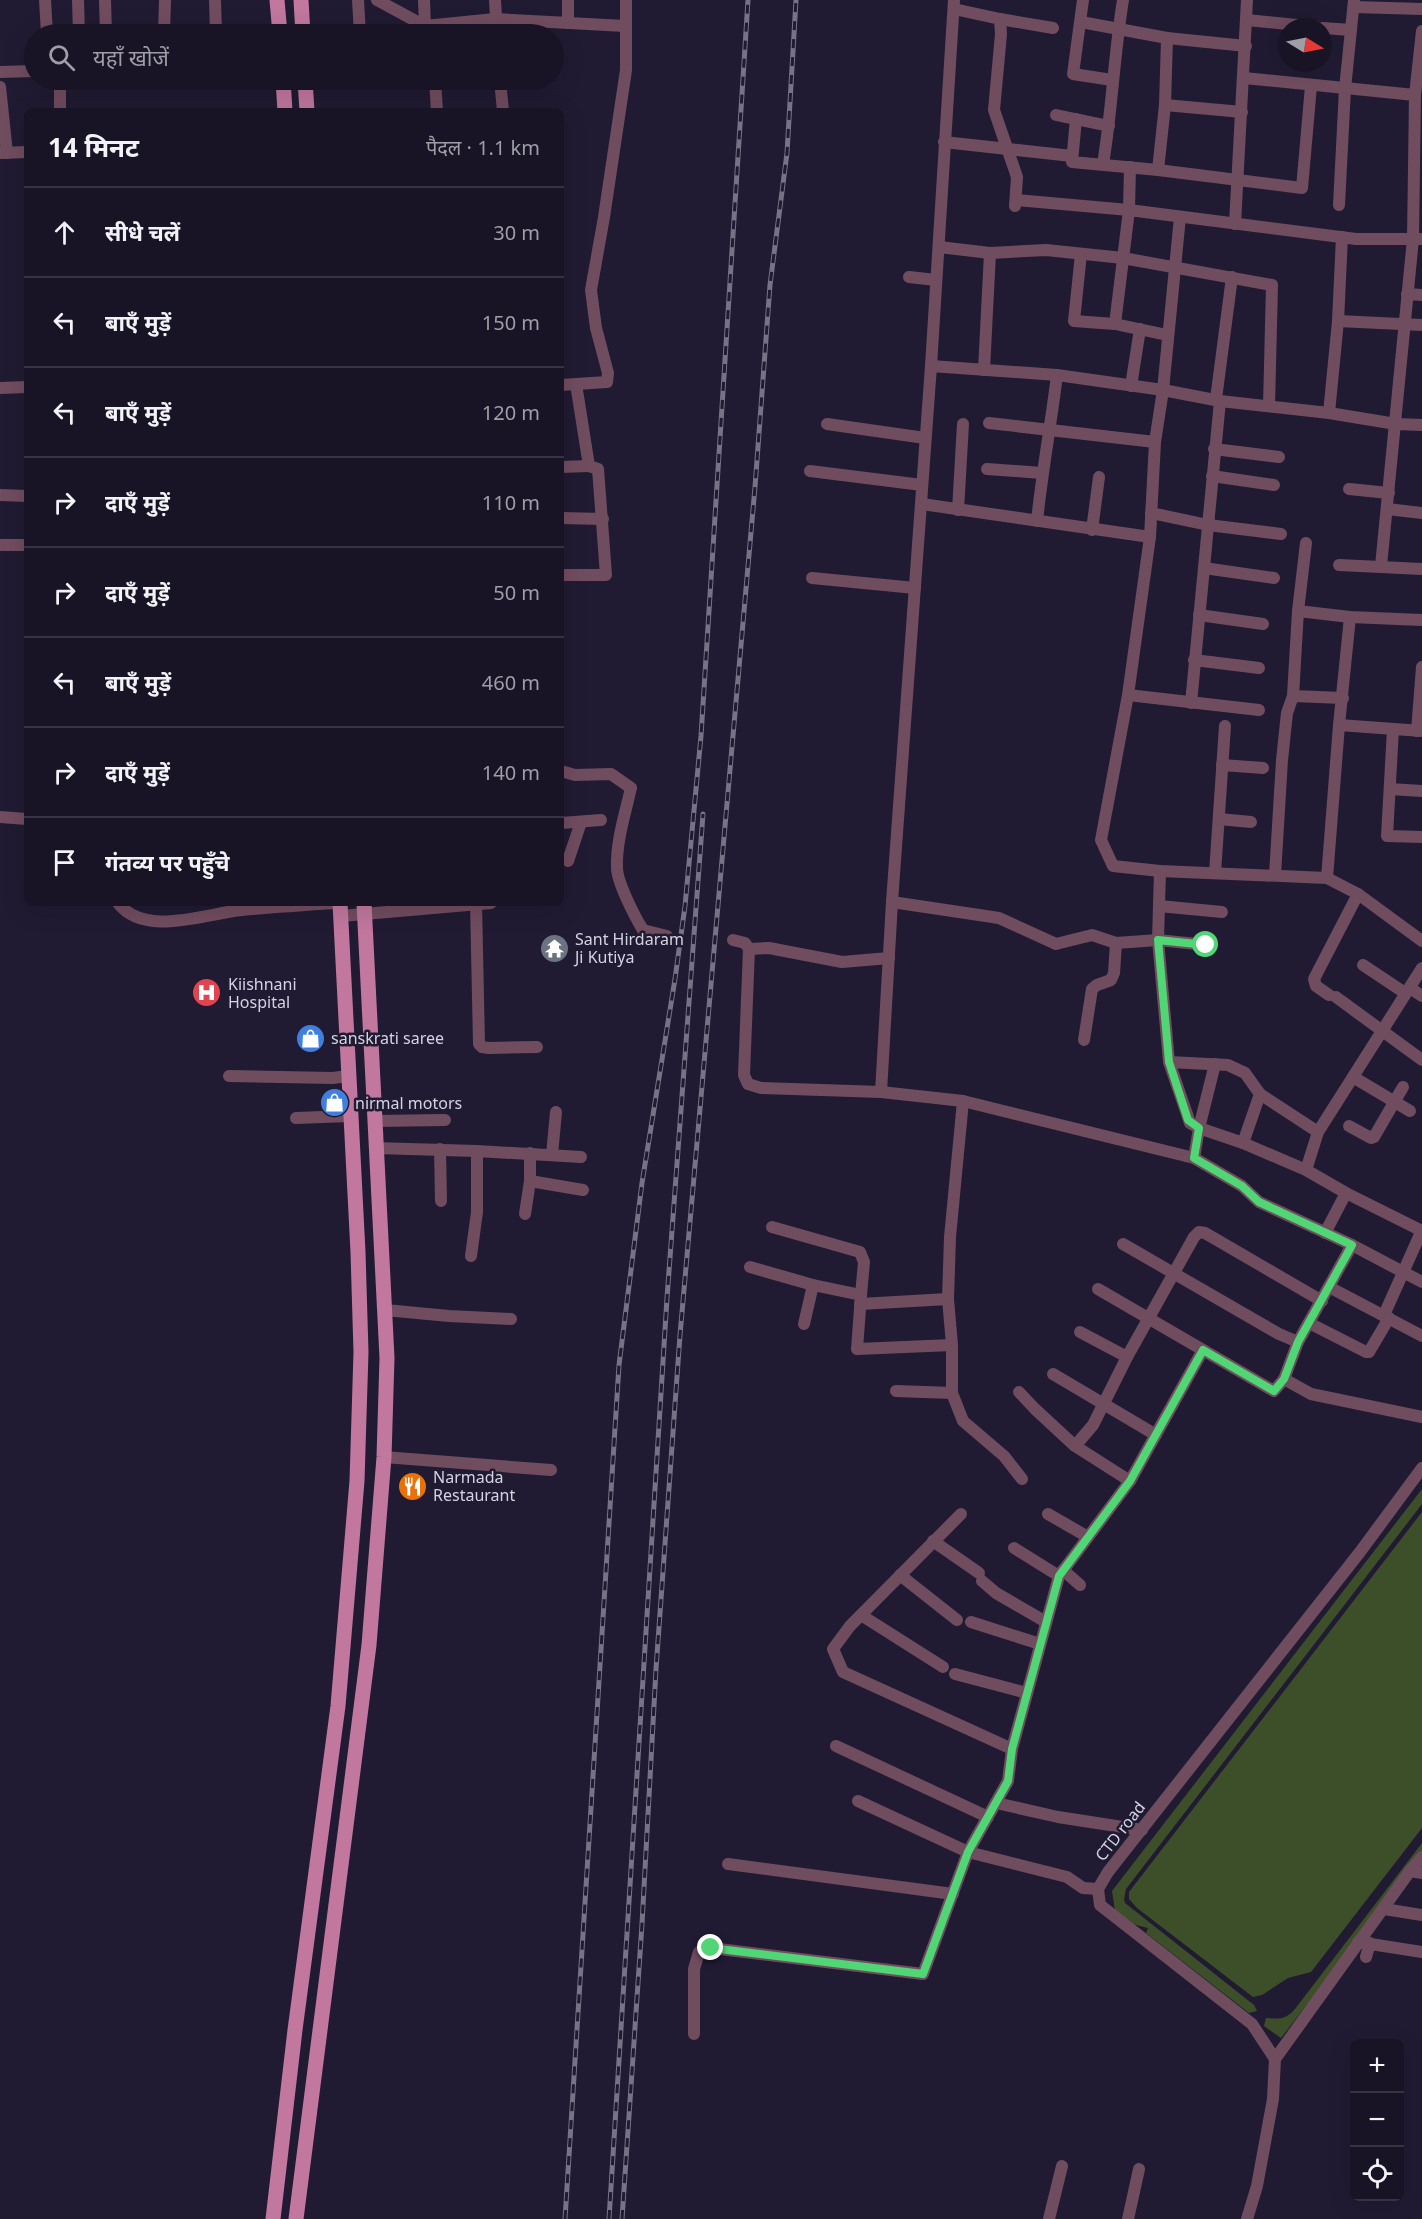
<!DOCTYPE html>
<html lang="hi">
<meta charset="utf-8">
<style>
:root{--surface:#181426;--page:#211d2e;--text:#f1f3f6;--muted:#9f9ea7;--line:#363343}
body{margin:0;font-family:"Noto Sans","Noto Sans Devanagari",sans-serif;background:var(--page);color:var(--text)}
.controls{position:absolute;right:18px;bottom:18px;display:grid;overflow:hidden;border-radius:9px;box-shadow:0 6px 24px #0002}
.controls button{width:54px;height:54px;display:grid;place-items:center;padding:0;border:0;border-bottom:2px solid var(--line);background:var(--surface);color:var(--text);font:30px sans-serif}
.compass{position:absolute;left:1278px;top:18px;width:54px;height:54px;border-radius:50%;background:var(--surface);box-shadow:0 6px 24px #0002;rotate:100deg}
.stop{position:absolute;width:18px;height:18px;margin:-14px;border:4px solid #50d674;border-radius:50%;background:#fff}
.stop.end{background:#50d674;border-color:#fff;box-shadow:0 2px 6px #0008}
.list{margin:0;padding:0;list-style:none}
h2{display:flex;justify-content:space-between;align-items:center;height:78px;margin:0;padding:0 24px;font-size:26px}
h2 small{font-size:20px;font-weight:400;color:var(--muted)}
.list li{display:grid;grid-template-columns:39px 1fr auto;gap:18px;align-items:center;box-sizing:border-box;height:90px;padding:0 24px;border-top:2px solid var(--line)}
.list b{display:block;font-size:22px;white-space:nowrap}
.list em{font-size:20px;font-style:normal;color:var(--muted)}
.icon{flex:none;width:33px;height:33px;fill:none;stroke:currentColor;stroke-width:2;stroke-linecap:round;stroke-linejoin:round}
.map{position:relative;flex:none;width:1422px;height:2219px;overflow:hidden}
.search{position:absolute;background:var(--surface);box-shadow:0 6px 24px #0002;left:24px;top:24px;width:540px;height:66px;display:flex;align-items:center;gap:15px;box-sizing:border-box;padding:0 21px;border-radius:33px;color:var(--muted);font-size:22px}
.panel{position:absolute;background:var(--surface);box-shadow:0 6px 24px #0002;left:24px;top:108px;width:540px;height:798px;border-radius:9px}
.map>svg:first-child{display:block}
</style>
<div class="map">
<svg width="1422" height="2219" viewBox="0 0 1422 2219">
<rect width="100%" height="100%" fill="#201b32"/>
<g fill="#3d4f29">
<path d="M1422 1489V1504L1126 1889 1124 1899 1125 1903 1254 2005 1257 2011 1249 2013 1146 1933 1148 1928 1136 1925 1115 1911 1112 1891Z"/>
<path d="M1422 1512V1828L1311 1972 1288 1978 1262 1995 1253 1997 1137 1908 1129 1899V1892Z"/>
<path d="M1422 1843V1855L1281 2038 1264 2026 1266 2018C1280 2019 1285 2020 1295 2009Z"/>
</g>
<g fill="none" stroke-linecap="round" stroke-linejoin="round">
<g stroke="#704c5f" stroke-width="12">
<path d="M45 0 47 34"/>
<path d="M78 0 79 34"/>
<path d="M105 0 106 34"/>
<path d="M215 0 216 34"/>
<path d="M358 0 360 34"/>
<path d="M377 0 425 26 495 19 625 26"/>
<path d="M424 0 425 26"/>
<path d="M495 0 497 34"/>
<path d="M568 0V23"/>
<path d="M1083 0 1073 74 1112 80"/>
<path d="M1354 7 1422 9"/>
<path d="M954 9 1000 19 1001 34 994 110 1017 177 1015 206"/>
<path d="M1000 19 1053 28"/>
<path d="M1247 20 1316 27"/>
<path d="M1081 22 1167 38 1246 46"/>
<path d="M1323 28 1351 30"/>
<path d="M164 34 165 0"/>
<path d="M0 72 34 71"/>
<path d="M1244 78 1415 95"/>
<path d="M60 80V111"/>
<path d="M362 80V81"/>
<path d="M435 80 437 111"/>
<path d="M500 80 503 111"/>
<path d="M0 87 7 153"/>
<path d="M1165 105 1242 112"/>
<path d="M1056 115 1109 126"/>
<path d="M1076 119 1072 162 1158 170 1165 105 1167 38"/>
<path d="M944 142 1072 156"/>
<path d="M1 153 27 152"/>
<path d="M1103 164C1112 110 1114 55 1123 0"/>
<path d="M1158 170 1302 188 1311 86"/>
<path d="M1016 200 1129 210 1356 239H1422"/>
<path d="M1339 205 1345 89 1354 0"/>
<path d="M1180 217 1163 390 1155 442 1150 537 1128 695 1101 840 1113 866 1160 871 1327 878 1358 894 1422 941"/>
<path d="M1235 224 1247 0"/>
<path d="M939 247 990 253 984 370"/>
<path d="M990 253 1046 250 1123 258 1272 285 1269 406"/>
<path d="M1081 254 1074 321 1115 324 1167 335"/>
<path d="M909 277 936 280"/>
<path d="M1407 294 1422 295"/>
<path d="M1338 321 1422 325"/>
<path d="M1115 324 1129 210 1130 167"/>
<path d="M931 366 1057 375 1163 390 1220 401 1329 413 1396 424 1422 425"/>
<path d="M561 385 607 382 608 373 596 328 591 290 604 217 626 70V0"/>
<path d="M1131 386 1140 329"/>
<path d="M0 388 27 387"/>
<path d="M1216 399 1232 277"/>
<path d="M1329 413 1338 321 1342 237"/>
<path d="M989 423 1155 442"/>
<path d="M827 424 925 438"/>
<path d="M1214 449 1279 457"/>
<path d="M561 467 589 466 576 384"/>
<path d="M987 469 1042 473"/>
<path d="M810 471 922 485"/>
<path d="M1212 476 1274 485"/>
<path d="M1349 489 1389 493"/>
<path d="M0 495 27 496"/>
<path d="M922 504 1150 537"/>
<path d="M1387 509 1422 513"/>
<path d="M958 510 963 424"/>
<path d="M1151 513 1208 525 1281 534"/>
<path d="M561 518 603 519"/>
<path d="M1037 521C1042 472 1051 424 1057 375"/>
<path d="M1092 530 1099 477"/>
<path d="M0 545H27"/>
<path d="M1339 565 1422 569"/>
<path d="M1381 566 1413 239 1415 95 1422 31"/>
<path d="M1204 568 1274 578"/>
<path d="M561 575H606L598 469 589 466"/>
<path d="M812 578 915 588"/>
<path d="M1298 611 1350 617 1422 620"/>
<path d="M1199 615 1263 624"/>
<path d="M1194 660 1259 668"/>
<path d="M1128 695 1259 710"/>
<path d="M1293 696 1343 698"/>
<path d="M1191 703 1220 401"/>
<path d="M1339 725 1422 731"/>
<path d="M1393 729 1387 836 1422 837"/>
<path d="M1417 731 1422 667"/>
<path d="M1222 765 1263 768"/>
<path d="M561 771 575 775 611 774 631 788C625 814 616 842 617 868 617 882 635 917 643 930L667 936"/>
<path d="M1390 789 1422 791"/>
<path d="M0 817 27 819"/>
<path d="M1219 819 1251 822"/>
<path d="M561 823 601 820"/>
<path d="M568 861 581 822"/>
<path d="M1160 871 1158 940 1169 1062 1190 1123 1199 1128 1243 1143 1306 1170 1346 1193 1422 1231"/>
<path d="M1215 873 1225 726"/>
<path d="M1275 875 1282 760 1287 713 1293 696 1298 611 1306 543"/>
<path d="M1327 878 1339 725 1350 617"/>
<path d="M892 902 999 918 1056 944 1092 935 1116 943 1158 940 1206 945"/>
<path d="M118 903C145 938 207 913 242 910 273 907 304 905 335 903"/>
<path d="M476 903 479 1044 482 1047 489 1048 537 1047"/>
<path d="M1159 906 1222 912"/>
<path d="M341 916 491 903"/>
<path d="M733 940 745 943 749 949 744 1075 748 1084 761 1088 881 1092 963 1101 1194 1158 1242 1186 1259 1202 1352 1245 1422 1282"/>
<path d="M749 949 769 948 842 962 889 958"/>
<path d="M1363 965 1405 993"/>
<path d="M1410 988 1422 996"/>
<path d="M1329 995 1316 986 1314 979 1358 894"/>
<path d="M1336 997 1422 1060"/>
<path d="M1084 1040 1092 989 1097 985 1111 980 1114 973 1116 943"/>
<path d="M1169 1062 1228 1065 1245 1073 1260 1094 1318 1132"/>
<path d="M229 1076 333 1078 348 1076"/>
<path d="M1353 1077 1410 1111"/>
<path d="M881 1092 892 902 931 366 954 0"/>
<path d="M963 1101 950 1237 948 1299 952 1345V1393L963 1421 1004 1456 1022 1479"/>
<path d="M296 1118 350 1116"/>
<path d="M375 1121 445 1120"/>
<path d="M1349 1126 1371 1138 1374 1137 1403 1087"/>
<path d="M1243 1143 1260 1094"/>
<path d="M375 1148 477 1151 581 1157"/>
<path d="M440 1149 441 1201"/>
<path d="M552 1155 556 1112"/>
<path d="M1194 1158 1199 1128 1215 1064"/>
<path d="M1306 1170 1318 1132 1422 968"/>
<path d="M530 1181 583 1190"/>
<path d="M525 1214 530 1181V1153"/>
<path d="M772 1227 860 1252 864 1262 861 1295"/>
<path d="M1325 1233 1346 1193"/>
<path d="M1123 1244 1279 1334 1298 1342"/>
<path d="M471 1256 477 1212V1151"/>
<path d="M750 1267 813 1285 861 1295 857 1349 952 1345"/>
<path d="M1329 1287 1422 1336"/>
<path d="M1098 1289 1203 1350"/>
<path d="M860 1304 948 1299"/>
<path d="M385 1310 449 1316 511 1319"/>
<path d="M1384 1315 1422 1230"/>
<path d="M1309 1323 1366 1352H1369L1389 1318"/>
<path d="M804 1324 813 1285"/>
<path d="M1080 1332 1127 1357"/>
<path d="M1053 1374 1156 1435"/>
<path d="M1284 1379 1311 1394 1422 1417"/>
<path d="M896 1391 952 1393"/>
<path d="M1019 1392 1035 1409 1075 1446 1130 1481"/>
<path d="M1075 1446 1093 1425 1127 1357 1194 1237 1199 1232 1205 1233 1322 1301"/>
<path d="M384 1457 551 1470"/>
<path d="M961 1514 850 1626 833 1649 843 1672 1012 1749"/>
<path d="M1048 1514 1088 1537"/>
<path d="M933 1541 979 1573"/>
<path d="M1014 1548 1059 1576"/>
<path d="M1063 1570 1080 1585"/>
<path d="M900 1575 957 1620"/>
<path d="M982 1581 996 1593 1046 1622"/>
<path d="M861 1615 943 1667"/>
<path d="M971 1622 1040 1644"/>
<path d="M955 1674 1027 1693"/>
<path d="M836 1746 988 1817"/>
<path d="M858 1801 968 1852 1067 1877 1083 1888 1098 1889"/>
<path d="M996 1803 1058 1817 1142 1830"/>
<path d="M728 1864 953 1894"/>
<path d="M1410 1871 1422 1857"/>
<path d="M1384 1909 1422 1915"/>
<path d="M1358 1942 1422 1952"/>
<path d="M1366 1957 1370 1943"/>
<path d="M694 2034V1969L699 1952 711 1948 923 1974 968 1852 1008 1781 1012 1749 1059 1576 1130 1481 1203 1350 1274 1391 1284 1379 1298 1342 1352 1245"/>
<path d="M1275 2059 1410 1871 1422 1873"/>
<path d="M1049 2219 1062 2166"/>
<path d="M1128 2219 1139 2169"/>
<path d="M1247 2219 1257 2186 1273 2099 1275 2059 1252 2024 1100 1905 1098 1889 1108 1872 1360 1552 1422 1468"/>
</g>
<g stroke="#c1779e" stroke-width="15">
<path d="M277 0 280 34"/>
<path d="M301 0 303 34"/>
<path d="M283 80 285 111"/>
<path d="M305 80 307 111"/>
<path d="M273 2219 295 2030 338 1706 357 1481 361 1352 358 1252 340 903"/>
<path d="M296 2219 369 1645 384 1457 387 1358 364 903"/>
</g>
<defs>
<g id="rail">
<path d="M565 2219 619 1365 642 1183 675 979 685 906 701 736 748 0"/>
<path d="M609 2219 667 1298 703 814"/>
<path d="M622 2219 642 1924 656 1669 680 1335 755 487 770 285 787 153 796 0"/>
</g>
</defs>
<use href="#rail" stroke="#777386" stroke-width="5"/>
<use href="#rail" stroke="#201b32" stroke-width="3" stroke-dasharray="9" stroke-linecap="butt"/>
</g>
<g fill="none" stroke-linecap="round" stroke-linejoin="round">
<path stroke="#50d674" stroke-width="8" d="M711 1948 923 1974 968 1852 1008 1781 1012 1749 1059 1576 1130 1481 1203 1350 1274 1391 1284 1379 1298 1342 1352 1245 1259 1202 1242 1186 1194 1158 1199 1128 1188 1120 1169 1062 1158 940 1206 945"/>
</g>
<defs>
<symbol id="temple-disc" viewBox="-11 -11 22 22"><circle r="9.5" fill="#6b7280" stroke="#201b32"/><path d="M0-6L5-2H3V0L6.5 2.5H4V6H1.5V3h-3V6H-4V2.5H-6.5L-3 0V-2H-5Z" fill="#fff"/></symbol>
<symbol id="hospital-disc" viewBox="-11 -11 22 22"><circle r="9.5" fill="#e0444e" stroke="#201b32"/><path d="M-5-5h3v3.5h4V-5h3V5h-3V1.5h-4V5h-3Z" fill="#fff"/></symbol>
<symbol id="shop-disc" viewBox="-11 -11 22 22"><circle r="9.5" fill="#3f7fe0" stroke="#201b32"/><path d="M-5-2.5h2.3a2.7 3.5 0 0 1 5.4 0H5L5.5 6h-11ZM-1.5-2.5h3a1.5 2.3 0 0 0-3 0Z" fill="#fff"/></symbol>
<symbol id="restaurant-disc" viewBox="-11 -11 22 22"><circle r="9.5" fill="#e8710a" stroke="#201b32"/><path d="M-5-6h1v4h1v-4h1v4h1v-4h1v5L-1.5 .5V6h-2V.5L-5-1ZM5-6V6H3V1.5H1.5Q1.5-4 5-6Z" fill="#fff"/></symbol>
</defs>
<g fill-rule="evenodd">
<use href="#temple-disc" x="538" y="932" width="33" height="33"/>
<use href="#hospital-disc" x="190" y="976" width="33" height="33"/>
<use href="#shop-disc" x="294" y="1022" width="33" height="33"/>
<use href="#shop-disc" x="318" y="1086" width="33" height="33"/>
<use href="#restaurant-disc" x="396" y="1470" width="33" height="33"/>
</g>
<g text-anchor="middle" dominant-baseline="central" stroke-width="5" stroke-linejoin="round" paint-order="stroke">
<g font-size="16" fill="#d5d3e2" stroke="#201b32" text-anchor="start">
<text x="575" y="939">Sant Hirdaram<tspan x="575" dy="18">Ji Kutiya</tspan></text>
<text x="228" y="984">Kiishnani<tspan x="228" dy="18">Hospital</tspan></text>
<text x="331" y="1038">sanskrati saree</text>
<text x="355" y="1103">nirmal motors</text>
<text x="433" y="1477">Narmada<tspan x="433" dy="18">Restaurant</tspan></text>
</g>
<g font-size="16" fill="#d5d3e2" stroke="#201b32">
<text transform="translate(1120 1831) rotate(-52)">CTD road</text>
</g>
</g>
</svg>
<div class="controls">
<button>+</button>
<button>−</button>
<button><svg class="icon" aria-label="locate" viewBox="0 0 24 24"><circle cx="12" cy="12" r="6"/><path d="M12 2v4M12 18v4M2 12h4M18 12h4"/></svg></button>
</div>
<svg class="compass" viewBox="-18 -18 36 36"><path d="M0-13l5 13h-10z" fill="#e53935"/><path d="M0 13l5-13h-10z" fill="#9f9ea7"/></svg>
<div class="stop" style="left:1206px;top:945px"></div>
<div class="stop end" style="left:711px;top:1948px"></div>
<div class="search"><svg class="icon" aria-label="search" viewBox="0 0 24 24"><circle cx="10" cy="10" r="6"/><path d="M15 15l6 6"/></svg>यहाँ खोजें</div>
<section class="panel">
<h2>14 मिनट<small>पैदल · 1.1 km</small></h2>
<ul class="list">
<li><svg class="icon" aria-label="ahead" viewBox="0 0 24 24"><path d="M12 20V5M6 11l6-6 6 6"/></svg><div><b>सीधे चलें</b></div><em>30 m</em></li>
<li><svg class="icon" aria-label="left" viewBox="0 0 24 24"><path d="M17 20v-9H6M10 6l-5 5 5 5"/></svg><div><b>बाएँ मुड़ें</b></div><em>150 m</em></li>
<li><svg class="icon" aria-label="left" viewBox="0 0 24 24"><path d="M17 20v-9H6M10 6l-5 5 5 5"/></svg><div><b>बाएँ मुड़ें</b></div><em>120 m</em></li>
<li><svg class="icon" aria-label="right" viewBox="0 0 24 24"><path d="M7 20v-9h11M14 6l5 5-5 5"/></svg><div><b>दाएँ मुड़ें</b></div><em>110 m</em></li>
<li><svg class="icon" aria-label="right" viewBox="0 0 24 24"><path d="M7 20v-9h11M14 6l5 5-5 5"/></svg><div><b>दाएँ मुड़ें</b></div><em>50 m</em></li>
<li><svg class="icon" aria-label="left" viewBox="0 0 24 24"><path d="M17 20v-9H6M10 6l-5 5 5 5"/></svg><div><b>बाएँ मुड़ें</b></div><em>460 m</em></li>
<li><svg class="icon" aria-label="right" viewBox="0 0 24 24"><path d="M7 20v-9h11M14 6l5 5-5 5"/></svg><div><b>दाएँ मुड़ें</b></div><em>140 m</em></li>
<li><svg class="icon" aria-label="arrive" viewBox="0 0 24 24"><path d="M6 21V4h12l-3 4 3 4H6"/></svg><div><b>गंतव्य पर पहुँचे</b></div></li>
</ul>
</section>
</div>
